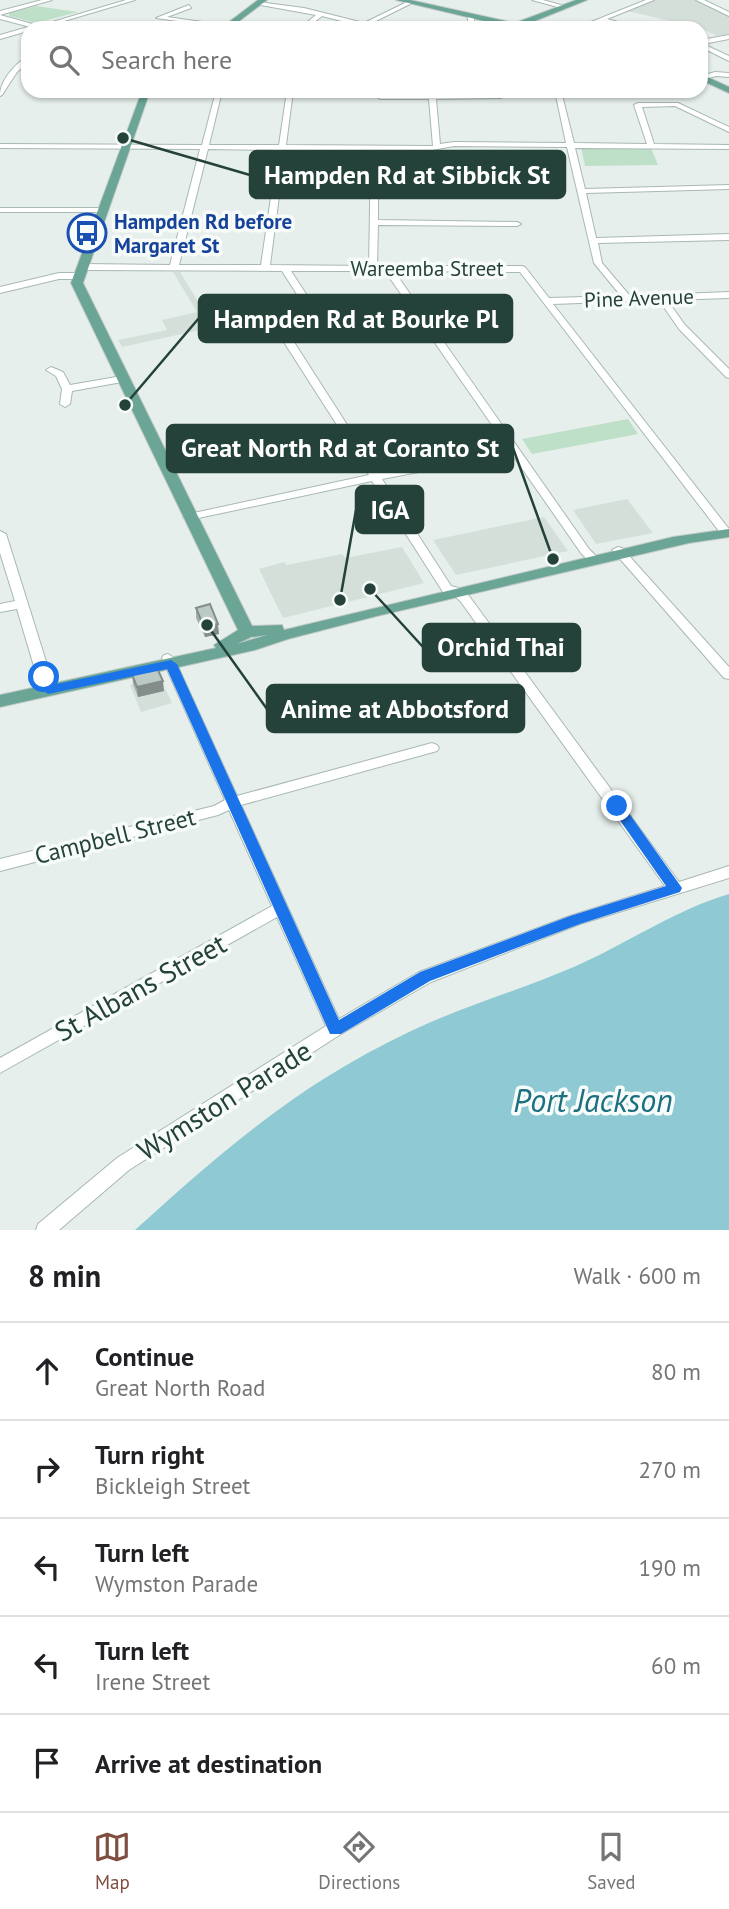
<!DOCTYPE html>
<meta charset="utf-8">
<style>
:root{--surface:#fff;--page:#f6f6f6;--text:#202124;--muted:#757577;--line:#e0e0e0;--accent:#7f4e3f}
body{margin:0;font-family:"PT Sans",sans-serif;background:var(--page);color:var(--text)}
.stop{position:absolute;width:21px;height:21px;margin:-16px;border:5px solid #1a73e8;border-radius:50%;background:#fff}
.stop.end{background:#1a73e8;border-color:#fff;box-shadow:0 2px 7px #0008}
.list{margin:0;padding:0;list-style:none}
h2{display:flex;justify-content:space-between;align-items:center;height:91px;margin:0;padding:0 28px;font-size:30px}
h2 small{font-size:23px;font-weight:400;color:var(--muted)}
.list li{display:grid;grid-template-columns:46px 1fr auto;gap:21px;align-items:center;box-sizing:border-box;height:98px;padding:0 28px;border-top:2px solid var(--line)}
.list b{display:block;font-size:26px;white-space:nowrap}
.list p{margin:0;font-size:23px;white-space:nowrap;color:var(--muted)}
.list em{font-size:23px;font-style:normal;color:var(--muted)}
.icon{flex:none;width:38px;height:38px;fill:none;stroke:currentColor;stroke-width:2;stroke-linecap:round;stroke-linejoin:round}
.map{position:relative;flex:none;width:729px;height:1230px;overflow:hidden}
.search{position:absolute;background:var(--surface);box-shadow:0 2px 5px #0004;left:21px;right:21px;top:21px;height:77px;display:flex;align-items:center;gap:18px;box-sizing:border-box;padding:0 24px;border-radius:21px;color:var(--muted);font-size:26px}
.sheet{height:581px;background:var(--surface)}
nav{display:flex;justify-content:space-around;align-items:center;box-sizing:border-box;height:98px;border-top:2px solid var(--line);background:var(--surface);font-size:19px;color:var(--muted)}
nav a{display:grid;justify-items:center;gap:4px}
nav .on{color:var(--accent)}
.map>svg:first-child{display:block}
</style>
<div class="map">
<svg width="729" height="1230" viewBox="0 0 729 1230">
<rect width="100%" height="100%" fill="#e6efeb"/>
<g fill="#d4dfda">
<path d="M656 0H695L729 16V34L717 36 701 28 627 11Z"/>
<path d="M173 272H180L199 303 238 297 251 322 264 321 269 329 213 338 209 328 122 347 118 340 167 330 162 320 197 312Z"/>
<path d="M627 499 653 533 596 544 573 510Z"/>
<path d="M544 517 568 551 456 575 433 540Z"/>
<path d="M402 547 424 583 283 618 259 569 284 562 287 565 342 554 345 558Z"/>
<path d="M160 678 172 703 141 712 130 685Z"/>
</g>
<g fill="#bfe0c8">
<path d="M36 6 78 12 36 23 9 16V13Z"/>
<path d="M581 147 651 148 658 165 585 166Z"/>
<path d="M628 419 638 434 532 454 522 439Z"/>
</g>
<path fill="#8ec9d4" d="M729 894V1230H135C223 1150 299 1084 409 1032 463 1006 521 990 576 966 628 943 675 910 729 894Z"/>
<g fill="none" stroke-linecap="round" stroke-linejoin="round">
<defs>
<g id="minor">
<path d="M42 0H52L0 15V11Z"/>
<path d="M126 0H135L44 27 39 26Z"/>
<path d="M532 0H543L568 7 565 9Z"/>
<path d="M646 0H654L607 19 640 28C627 28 611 20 599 22 590 24 585 28 576 28Z"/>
<path d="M696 0H704L729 12V16Z"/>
<path d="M409 1 414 2 370 24 380 28H369L322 16 307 28H300L316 15 255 4 258 2 304 8 364 23Z"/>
<path d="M189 5 191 8 167 17 231 26 228 28 156 18Z"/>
<path d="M471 14 474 16V28H468V16Z"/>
<path d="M0 15 36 25 37 26 34 28 0 19Z"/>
<path d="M28 27 30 28H28V31L0 39V35Z"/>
<path d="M729 35V39L703 44 729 56V61L701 47V40Z"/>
<path d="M28 56V62L17 72 2 95 0 96C0 80 15 64 28 56Z"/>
<path d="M715 72 729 73V77L716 76 701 80V76Z"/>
<path d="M216 91H222L209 145H279L287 91H293L286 145 433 146 429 99H380L377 97 380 95H429V91H435L436 94H501L504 96 501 98 436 99 440 144 454 142 566 143 555 91H561L574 143 647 144 634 105 638 103H678L729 127V132L675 106 642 107 654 144 729 145V149L575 148 585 189 729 185V189L586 193 596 238 729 234V240L598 243 602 263 630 296 729 292V298L667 300 685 325 729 369V378L726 377 679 329 659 300 553 304 729 529V536L722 535 520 272 394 271 589 549 600 560 594 564 590 562 581 553 512 454 382 479 451 586 462 589 469 596 679 882 729 866V878L580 924 431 982 341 1034 129 1170 59 1230H36L38 1224 117 1158 326 1026 277 917 0 1073V1058L272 906 229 810 218 815 0 871V859L214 806 225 800 162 658 164 655 168 654 174 658 237 796 432 743 437 745 439 748 437 751 241 805 339 1019 419 972 570 916 665 886 461 602 454 595 443 592 372 481 189 520 183 517 189 514 369 475 282 339 280 332 288 323 311 316 282 271 82 270 78 267 82 264 170 265 200 149 0 148V144L202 145ZM454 146 567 147 594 263 621 296 549 298 525 267 522 266H377L378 225 517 226 521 224 517 222 378 220V184L508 185 512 183 508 181 378 180 379 150H432ZM208 149 278 150 261 265H179ZM285 150H371L369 266 270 265ZM291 271H385L508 448 378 473 292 339 290 332 294 327 321 317Z"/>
<path d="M0 208H102L106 210 102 212H0Z"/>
<path d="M59 273H78L82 276 78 279H59L0 293V287Z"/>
<path d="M51 367 63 372 70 385 122 376 127 379 122 382 72 391 70 404 65 407 60 404 62 389 56 376 46 370Z"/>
<path d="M0 531 6 534 55 690 53 693H43L41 690 17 609 0 612V604L15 601 0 553Z"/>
<path d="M618 547 622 548 729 667V679L724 678 614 552 612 550Z"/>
</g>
<g id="major">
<path d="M258 0H267L230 28H221Z"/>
<path d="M396 0H410L515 23 576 0H587L525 25 531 28H513Z"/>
<path d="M701 74 729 87V93L701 80Z"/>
<path d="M142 91H150L83 283 252 626 282 625 284 630 673 537 729 529V537L689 543 377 616 288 639 255 650 0 707V695L216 648 214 645 238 630 71 283ZM267 635 237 644 251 637Z"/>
</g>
</defs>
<use href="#minor" stroke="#a8b8b2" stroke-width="2"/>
<use href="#major" stroke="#c2cac8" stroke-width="2"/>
<use href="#minor" fill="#fff" fill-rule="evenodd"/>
<use href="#major" fill="#6aa596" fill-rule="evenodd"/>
</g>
<g fill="#a1aea9">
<path d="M196 608 219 634 205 637 196 618Z"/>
<path d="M132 674 164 691 138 697 133 684Z"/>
</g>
<g fill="#838d89">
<path d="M218 624 219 634 205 637 204 627Z"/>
<path d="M163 681 164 691 138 697 137 687Z"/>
</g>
<g fill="#bbcac4" stroke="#838d89" stroke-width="2">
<path d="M210 604 218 624 204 627 196 608Z"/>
<path d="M157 668 163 681 137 687 132 674Z"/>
</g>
<path fill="#1a73e8" d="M171 660 177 664 339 1020 420 972 570 916 666 886 612 809V802H621L682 888 680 892 580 924 430 981 341 1034H330L167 669 48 694 42 690 38 677 40 675H48L52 685Z"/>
<defs>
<symbol id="bus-ring" viewBox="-11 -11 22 22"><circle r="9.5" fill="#f7fbf9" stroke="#1a4fb4" stroke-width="1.5"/><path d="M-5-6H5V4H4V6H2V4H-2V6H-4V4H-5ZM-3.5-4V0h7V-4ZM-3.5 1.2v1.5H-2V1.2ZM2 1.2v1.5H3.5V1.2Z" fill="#1a4fb4"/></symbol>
</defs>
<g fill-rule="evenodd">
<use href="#bus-ring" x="65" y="211" width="44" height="44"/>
</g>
<g text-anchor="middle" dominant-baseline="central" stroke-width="7" stroke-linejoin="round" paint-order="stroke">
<g font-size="21" font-weight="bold" fill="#164399" stroke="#f7fbf9" text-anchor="start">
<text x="114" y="221">Hampden Rd before<tspan x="114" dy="24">Margaret St</tspan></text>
</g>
<g font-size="21" fill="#24423a" stroke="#f7fbf9">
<text x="427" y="268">Wareemba Street</text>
<text transform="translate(639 298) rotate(-2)">Pine Avenue</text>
</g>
<g font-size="24" fill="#24423a" stroke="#f7fbf9">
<text transform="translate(115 836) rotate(-14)">Campbell Street</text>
</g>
<g font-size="28" fill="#24423a" stroke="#f7fbf9">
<text transform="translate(140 987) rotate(-29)">St Albans Street</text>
<text transform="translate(224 1100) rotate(-32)">Wymston Parade</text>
</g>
<g font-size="32" font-style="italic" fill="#1c6f80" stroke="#f7fbf9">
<text x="593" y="1100">Port Jackson</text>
</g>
</g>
<path fill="none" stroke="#24423a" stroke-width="2.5" d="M123 138L250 175M125 405L199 318M553 559L513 448M340 600L356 510M370 589L423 647M207 625L267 709"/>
<g fill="#24423a" stroke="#f7fbf9" stroke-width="2.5">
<circle cx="123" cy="138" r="7"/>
<circle cx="125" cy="405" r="7"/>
<circle cx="553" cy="559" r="7"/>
<circle cx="340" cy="600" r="7"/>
<circle cx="370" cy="589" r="7"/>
<circle cx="207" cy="625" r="7"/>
</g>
<g fill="#24423a" stroke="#24423a" stroke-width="2.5">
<rect x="250" y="151" width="315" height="47" rx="7"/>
<rect x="199" y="295" width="313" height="47" rx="7"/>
<rect x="167" y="425" width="346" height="47" rx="7"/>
<rect x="356" y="486" width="67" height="47" rx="7"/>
<rect x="423" y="624" width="157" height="47" rx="7"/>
<rect x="267" y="685" width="257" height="47" rx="7"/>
</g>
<g font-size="26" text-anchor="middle" font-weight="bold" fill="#fff">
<text x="407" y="184">Hampden Rd at Sibbick St</text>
<text x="356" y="328">Hampden Rd at Bourke Pl</text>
<text x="340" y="457">Great North Rd at Coranto St</text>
<text x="390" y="519">IGA</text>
<text x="501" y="656">Orchid Thai</text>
<text x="395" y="718">Anime at Abbotsford</text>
</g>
</svg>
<div class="stop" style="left:44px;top:677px"></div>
<div class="stop end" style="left:617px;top:806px"></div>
<div class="search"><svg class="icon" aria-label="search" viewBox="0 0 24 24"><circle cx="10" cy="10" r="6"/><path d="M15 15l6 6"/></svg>Search here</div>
</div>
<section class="sheet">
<h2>8 min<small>Walk · 600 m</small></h2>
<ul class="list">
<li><svg class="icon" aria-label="ahead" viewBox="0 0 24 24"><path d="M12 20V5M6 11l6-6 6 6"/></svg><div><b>Continue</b><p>Great North Road</p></div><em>80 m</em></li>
<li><svg class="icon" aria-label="right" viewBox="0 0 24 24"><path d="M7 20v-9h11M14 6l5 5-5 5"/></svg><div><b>Turn right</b><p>Bickleigh Street</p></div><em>270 m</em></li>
<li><svg class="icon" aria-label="left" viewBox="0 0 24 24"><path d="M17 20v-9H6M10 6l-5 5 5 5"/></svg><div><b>Turn left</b><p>Wymston Parade</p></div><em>190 m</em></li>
<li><svg class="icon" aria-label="left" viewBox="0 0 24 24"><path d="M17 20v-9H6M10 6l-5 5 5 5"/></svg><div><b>Turn left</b><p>Irene Street</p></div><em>60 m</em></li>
<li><svg class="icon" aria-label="arrive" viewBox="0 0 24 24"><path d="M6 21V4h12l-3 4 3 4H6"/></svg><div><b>Arrive at destination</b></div></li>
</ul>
</section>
<nav>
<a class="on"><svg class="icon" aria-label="map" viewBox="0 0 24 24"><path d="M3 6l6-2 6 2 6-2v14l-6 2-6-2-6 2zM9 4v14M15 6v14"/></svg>Map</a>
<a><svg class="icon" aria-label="directions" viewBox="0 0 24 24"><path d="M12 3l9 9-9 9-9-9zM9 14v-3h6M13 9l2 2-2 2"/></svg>Directions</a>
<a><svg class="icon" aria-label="saved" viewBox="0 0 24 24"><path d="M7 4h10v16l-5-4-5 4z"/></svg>Saved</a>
</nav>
